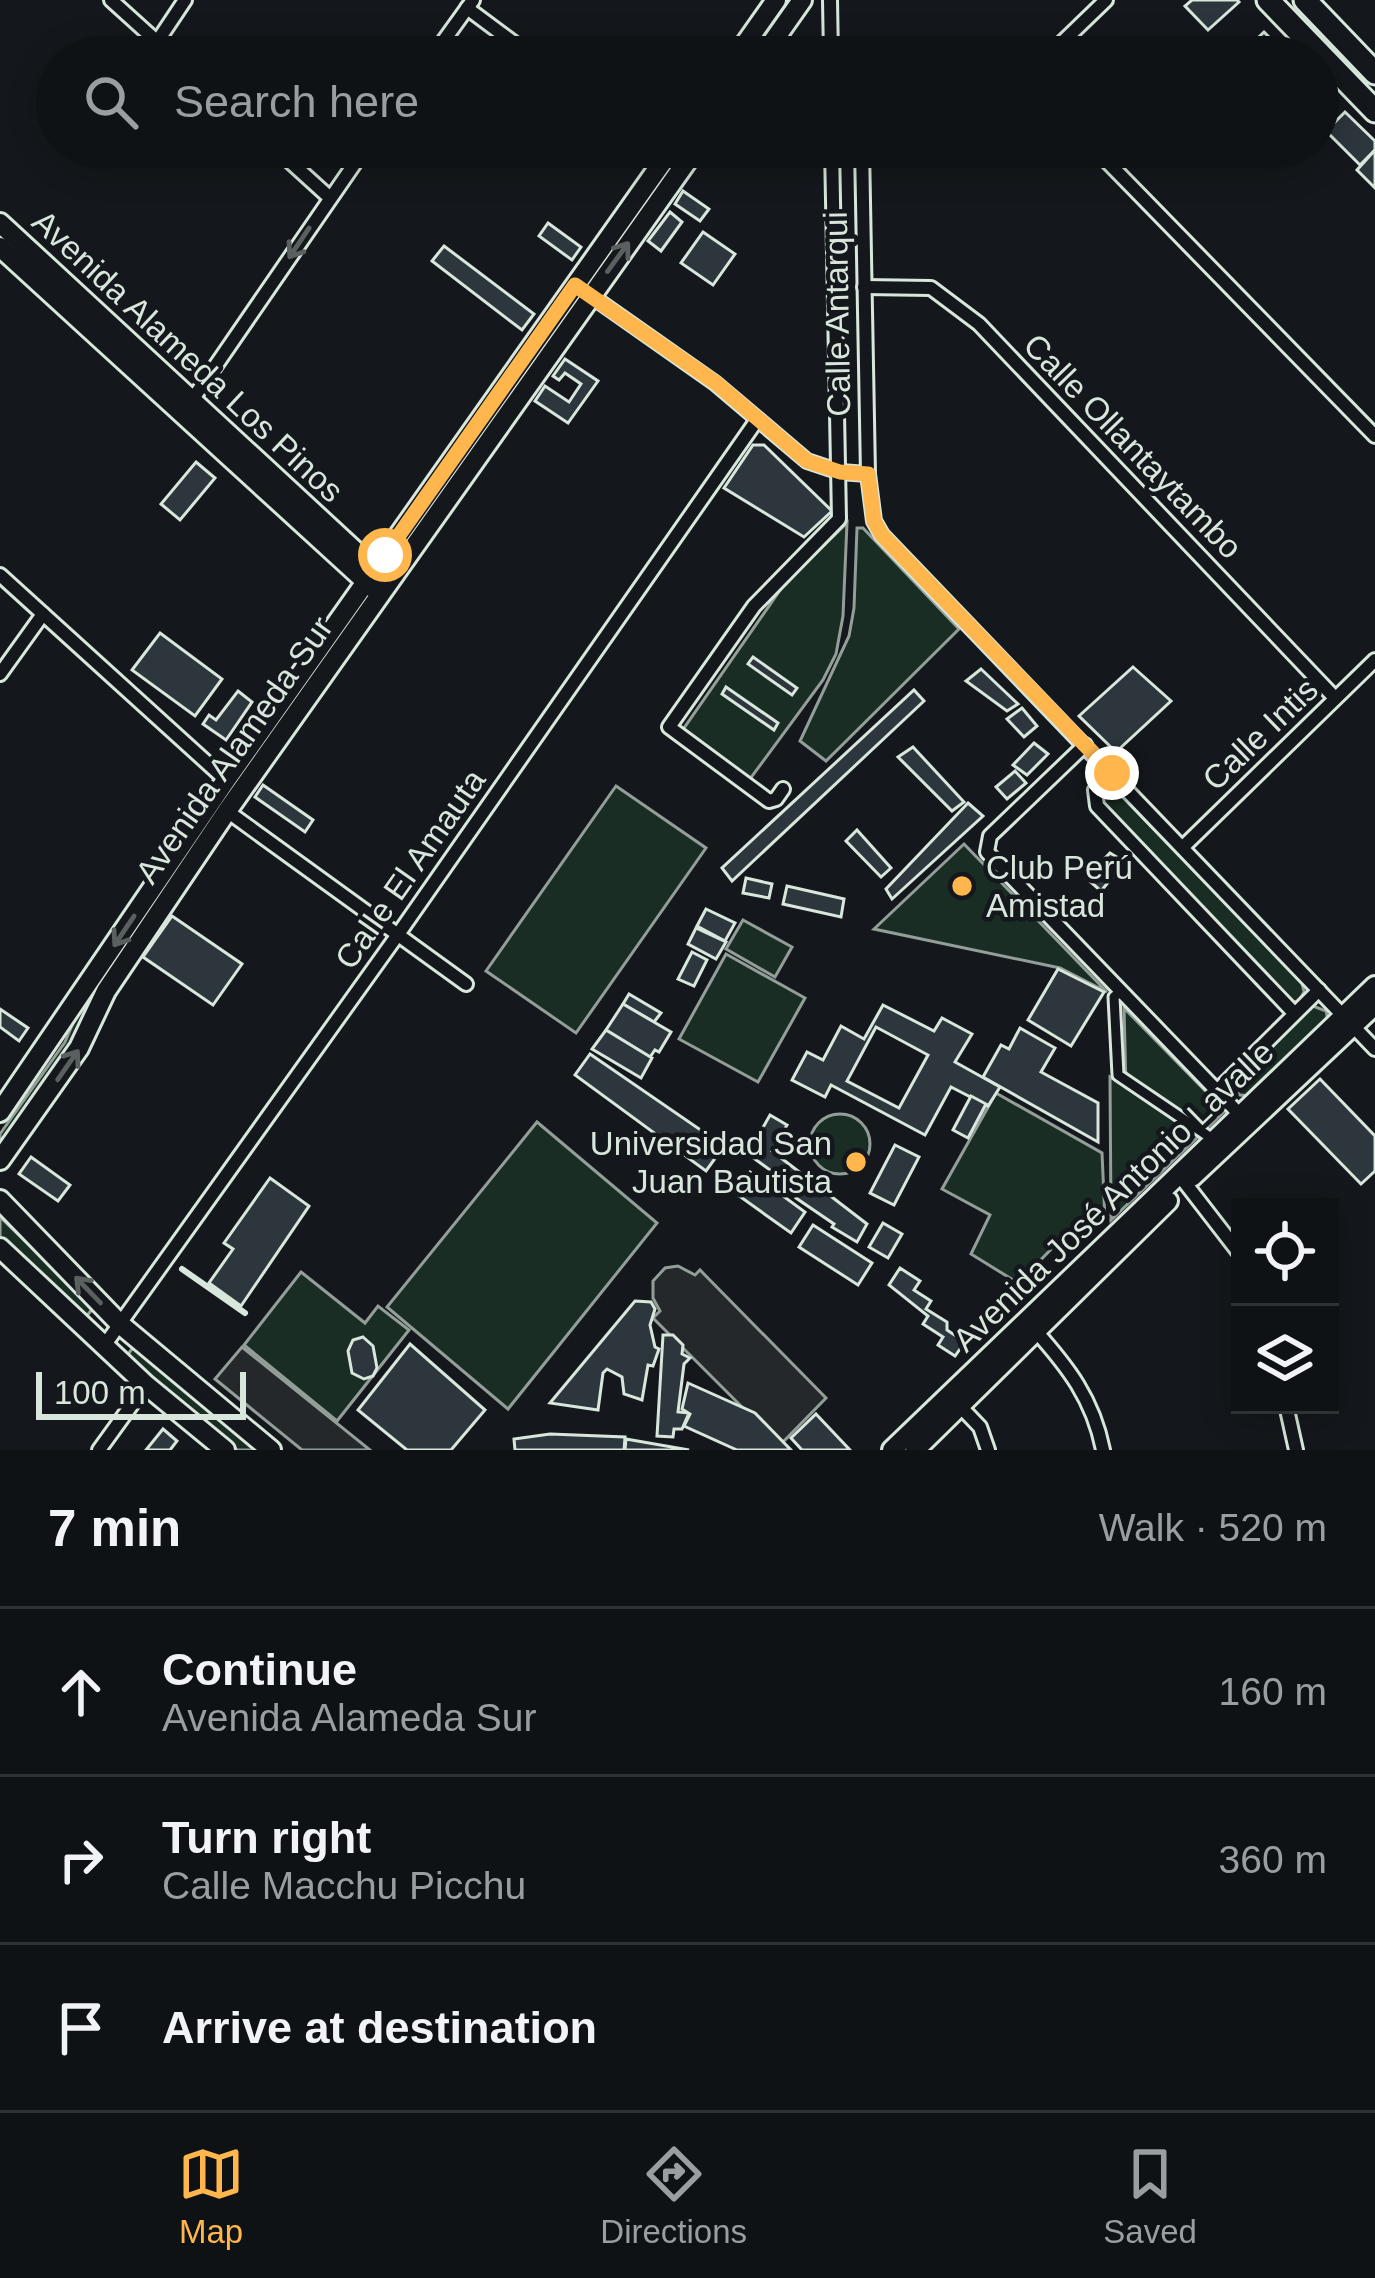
<!DOCTYPE html>
<meta charset="utf-8">
<style>
:root{--surface:#0f1215;--page:#181b1e;--text:#f1f3f6;--muted:#9b9ea0;--line:#2f3234;--accent:#ffb74d}
body{margin:0;font-family:Arial,sans-serif;background:var(--page);color:var(--text)}
.controls{position:absolute;right:36px;bottom:36px;display:grid;overflow:hidden;border-radius:0px;box-shadow:0 6px 30px #0003}
.controls button{width:108px;height:108px;display:grid;place-items:center;padding:0;border:0;border-bottom:3px solid var(--line);background:var(--surface);color:var(--text);font:60px sans-serif}
.scale{position:absolute;left:36px;bottom:30px;width:210px;box-sizing:border-box;padding-left:12px;border:6px solid #d8e6dc;border-top:0;font-size:33px;line-height:42px;white-space:nowrap;color:#d8e6dc;-webkit-text-stroke:9px #14181c;paint-order:stroke}
.stop{position:absolute;width:36px;height:36px;margin:-27px;border:9px solid #ffb74d;border-radius:50%;background:#fff}
.stop.end{background:#ffb74d;border-color:#fff;box-shadow:0 3px 12px #0008}
.list{margin:0;padding:0;list-style:none}
h2{display:flex;justify-content:space-between;align-items:center;height:156px;margin:0;padding:0 48px;font-size:51px}
h2 small{font-size:39px;font-weight:400;color:var(--muted)}
.list li{display:grid;grid-template-columns:78px 1fr auto;gap:36px;align-items:center;box-sizing:border-box;height:168px;padding:0 48px;border-top:3px solid var(--line)}
.list b{display:block;font-size:45px;white-space:nowrap}
.list p{margin:0;font-size:39px;white-space:nowrap;color:var(--muted)}
.list em{font-size:39px;font-style:normal;color:var(--muted)}
.icon{flex:none;width:66px;height:66px;fill:none;stroke:currentColor;stroke-width:2;stroke-linecap:round;stroke-linejoin:round}
.map{position:relative;flex:none;width:1375px;height:1450px;overflow:hidden}
.search{position:absolute;background:var(--surface);box-shadow:0 6px 30px #0003;left:36px;right:36px;top:36px;height:132px;display:flex;align-items:center;gap:30px;box-sizing:border-box;padding:0 42px;border-radius:66px;color:var(--muted);font-size:45px}
.sheet{height:660px;background:var(--surface)}
nav{display:flex;justify-content:space-around;align-items:center;box-sizing:border-box;height:168px;border-top:3px solid var(--line);background:var(--surface);font-size:33px;color:var(--muted)}
nav a{display:grid;justify-items:center;gap:6px}
nav .on{color:var(--accent)}
.map>svg:first-child{display:block}
</style>
<div class="map">
<svg width="1375" height="1450" viewBox="0 0 1375 1450">
<rect width="100%" height="100%" fill="#14181c"/>
<g fill="#1a2d24" stroke="#939e99" stroke-width="3">
<path d="M847 523 843 616 836 654 823 680 750 779 682 731 785 583Z"/>
<path d="M857 528H863L959 629 826 761 800 741 849 636 854 608Z"/>
<path d="M360 600 365 603 104 977 73 1045 0 1147V1134L65 1042 89 985Z"/>
<path d="M616 786 706 848 576 1033 486 971Z"/>
<path d="M1109 787 1114 788 1302 983 1304 992 1299 1001 1290 1003 1102 804 1103 791Z"/>
<path d="M964 844 1107 992 1060 968 874 929Z"/>
<path d="M743 920 792 947 775 977 726 949Z"/>
<path d="M726 954 805 998 758 1082 679 1039Z"/>
<path d="M1313 1006 1326 1011 1328 1020 1251 1096 1240 1095 1233 1088 1234 1081Z"/>
<path d="M1124 1008 1225 1111 1111 1220 1110 1077 1126 1086Z"/>
<path d="M996 1093 1102 1153 1105 1220 1102 1224 1072 1228 1018 1283 971 1254 990 1215 942 1189Z"/>
<circle cx="840" cy="1144" r="30"/>
<path d="M537 1122 657 1223 508 1409 387 1307Z"/>
<path d="M0 1217 94 1307 85 1318 0 1237Z"/>
<path d="M301 1272 365 1323 378 1306 409 1330 337 1421 244 1345Z"/>
<path d="M134 1346 258 1450H237L126 1357Z"/>
</g>
<g fill="#24282b" stroke="#939e99" stroke-width="3">
<path d="M678 1266 695 1275 700 1270 826 1398 780 1445 653 1318 660 1311 653 1298V1281L665 1268Z"/>
<path d="M242 1347 370 1450H302L215 1379Z"/>
</g>
<g fill="#2c363c" stroke="#d8e6dc" stroke-width="3" fill-rule="evenodd">
<path d="M1192 0H1237L1239 2 1208 30 1185 6Z"/>
<path d="M1264 32 1276 44 1263 57H1238Z"/>
<path d="M1345 112 1375 141V150L1360 165 1326 131Z"/>
<path d="M1375 150V188L1357 170Z"/>
<path d="M683 191 709 209 700 221 675 204Z"/>
<path d="M670 212 682 222 661 251 648 241Z"/>
<path d="M548 223 581 247 572 260 539 236Z"/>
<path d="M703 232 735 254 713 285 681 263Z"/>
<path d="M444 246 534 314 522 330 432 261Z"/>
<path d="M565 359 598 381 568 423 535 401 545 386 569 402 581 384 565 373 559 380 553 376Z"/>
<path d="M753 445H764L832 511 804 537 724 488Z"/>
<path d="M196 462 215 478 180 520 161 504Z"/>
<path d="M160 633 222 679 195 716 132 670Z"/>
<path d="M753 657 797 688 792 695 748 664Z"/>
<path d="M1133 667 1171 701 1116 752 1079 716Z"/>
<path d="M981 669 1018 704 1007 711 966 681Z"/>
<path d="M726 687 778 723 774 730 722 694Z"/>
<path d="M914 690 924 701 732 881 722 868Z"/>
<path d="M238 691 252 702 226 740 203 724 209 715 216 720Z"/>
<path d="M1022 708 1037 726 1024 737 1007 719Z"/>
<path d="M1034 743 1048 754 1027 775 1013 765Z"/>
<path d="M913 747 964 802 952 811 898 757Z"/>
<path d="M1015 771 1026 783 1007 799 996 787Z"/>
<path d="M263 785 313 820 305 832 255 797Z"/>
<path d="M968 803 983 816 892 899 886 889Z"/>
<path d="M857 830 891 868 881 877 846 841Z"/>
<path d="M1110 853 1125 862 1101 891 1086 878Z"/>
<path d="M746 878 772 884 769 898 743 893Z"/>
<path d="M787 886 844 899 841 917 783 904Z"/>
<path d="M706 909 735 923 725 941 697 926Z"/>
<path d="M172 916 242 964 213 1005 143 957Z"/>
<path d="M696 928 726 942 716 959 688 944Z"/>
<path d="M692 952 707 960 694 986 678 979Z"/>
<path d="M1058 969 1104 992 1071 1046 1028 1020Z"/>
<path d="M629 994 661 1013 654 1022 623 1004Z"/>
<path d="M623 1004 671 1032 659 1052 655 1050 650 1057 606 1030Z"/>
<path d="M883 1005 934 1031 942 1018 972 1034 955 1062 1000 1087 988 1106 951 1087 925 1135 831 1085 825 1097 792 1080 807 1052 823 1060 841 1026 864 1039ZM876 1027 928 1055 899 1108 847 1081Z"/>
<path d="M0 1009 28 1028 19 1041 0 1027Z"/>
<path d="M1020 1028 1055 1048 1041 1072 1098 1103V1142L983 1077 1001 1045 1009 1049Z"/>
<path d="M606 1030 652 1058 641 1078 592 1049Z"/>
<path d="M590 1054 724 1146 706 1171 575 1075Z"/>
<path d="M1320 1079 1375 1136V1171L1361 1184 1288 1109Z"/>
<path d="M971 1096 986 1104 968 1138 953 1130Z"/>
<path d="M770 1115 787 1125 772 1151 867 1224 857 1242 832 1227 834 1224 796 1198 800 1192 748 1154Z"/>
<path d="M895 1145 919 1157 894 1205 870 1193Z"/>
<path d="M31 1157 70 1185 58 1201 19 1174Z"/>
<path d="M750 1172 805 1212 791 1233 735 1193Z"/>
<path d="M270 1178 309 1206 241 1306 209 1283 233 1249 224 1243Z"/>
<path d="M883 1223 902 1234 888 1258 869 1247Z"/>
<path d="M813 1225 872 1263 858 1285 799 1247Z"/>
<path d="M900 1268 920 1281 914 1290 931 1301 926 1309 947 1322V1330L965 1342 955 1356 938 1345 943 1337 923 1324 928 1316 889 1285Z"/>
<path d="M635 1301 651 1302 655 1309 650 1325 655 1347 659 1349 653 1366 648 1365 642 1400 624 1394 622 1377 607 1369 603 1373 598 1410 550 1403Z"/>
<path d="M663 1335H673L683 1345 682 1354 690 1358 684 1364 678 1412 689 1413 682 1429H674L673 1437 657 1436Z"/>
<path d="M363 1337 373 1346 377 1368 373 1376 364 1379 352 1373 348 1351 353 1340Z"/>
<path d="M410 1344 485 1410 451 1450H407L358 1410Z"/>
<path d="M688 1383 755 1413 791 1450H737L684 1426 690 1414 682 1409Z"/>
<path d="M816 1414 850 1450H802L791 1438Z"/>
<path d="M163 1429 177 1441 170 1450H146Z"/>
<path d="M550 1434 625 1437 624 1450H515L514 1439Z"/>
<path d="M626 1439 689 1450H625Z"/>
</g>
<g fill="none" stroke-linecap="round" stroke-linejoin="round">
<defs>
<path id="pedestrian" d="M1120 992 1114 997 1118 1075 1214 1140"/>
<g id="minor">
<path d="M111 0 174 57"/>
<path d="M830 0 831 57"/>
<path d="M467 8 533 57"/>
<path d="M157 42 185 0"/>
<path d="M432 57 473 0"/>
<path d="M1047 57 1106 0"/>
<path d="M274 147 329 197"/>
<path d="M862 147 868 474 874 521 882 535 1375 1049"/>
<path d="M1093 147 1375 436"/>
<path d="M864 287 931 288 979 324 1335 698"/>
<path d="M587 293 715 383 807 461 840 472 868 474"/>
<path d="M190 403 366 147"/>
<path d="M0 575 226 780"/>
<path d="M0 674 43 614"/>
<path d="M1085 745 990 836 987 852 1245 1120"/>
<path d="M1112 773 1095 790 1097 806 1294 1013"/>
<path d="M783 789 776 799 769 801 669 727 754 606 839 519 832 147"/>
<path d="M227 811 466 984"/>
<path d="M1183 847 1375 660"/>
<path d="M1216 1092 1319 990"/>
<path d="M1179 1175 1240 1254"/>
<path d="M1034 1329C1068 1367 1093 1399 1103 1450"/>
<path d="M104 1346 399 933 757 420"/>
<path d="M958 1404 980 1427 988 1450"/>
<path d="M1286 1405 1296 1450"/>
<path d="M99 1450 146 1385"/>
</g>
<g id="secondary">
<path d="M736 57 776 0"/>
<path d="M762 57 802 0"/>
<path d="M0 223 380 574"/>
<path d="M0 247 373 588"/>
<path d="M0 1112 226 780 673 147"/>
<path d="M0 1160 79 1048 106 991 227 811 697 147"/>
<path d="M1192 1177 1375 1005"/>
<path d="M0 1200 121 1325 271 1450"/>
<path d="M0 1248 146 1385 225 1450"/>
<path d="M892 1450 1375 986"/>
<path d="M915 1450 1168 1201"/>
</g>
<g id="primary">
<path d="M1268 0 1375 111"/>
<path d="M1305 0 1375 73"/>
</g>
</defs>
<use href="#pedestrian" stroke="#d8e6dc" stroke-width="15"/>
<use href="#minor" stroke="#d8e6dc" stroke-width="18"/>
<use href="#secondary" stroke="#d8e6dc" stroke-width="24"/>
<use href="#primary" stroke="#d8e6dc" stroke-width="27"/>
<use href="#pedestrian" stroke="#14181c" stroke-width="9"/>
<use href="#minor" stroke="#14181c" stroke-width="12"/>
<use href="#secondary" stroke="#14181c" stroke-width="18"/>
<use href="#primary" stroke="#14181c" stroke-width="21"/>
<path stroke="#d8e6dc" stroke-width="6" d="M182 1269 245 1313"/>
</g>
<defs><path id="oneway-shaft" d="M-6 0H5M1.5-3L5.5 0L1.5 3" fill="none" stroke-width="1.6" stroke-linecap="round" stroke-linejoin="round" transform="scale(3)"/></defs>
<g stroke="#59605f">
<use href="#oneway-shaft" transform="translate(299 243) rotate(124)"/>
<use href="#oneway-shaft" transform="translate(618 257) rotate(-54)"/>
<use href="#oneway-shaft" transform="translate(124 931) rotate(124)"/>
<use href="#oneway-shaft" transform="translate(68 1065) rotate(-55)"/>
<use href="#oneway-shaft" transform="translate(88 1290) rotate(-134)"/>
</g>
<g fill="none" stroke-linecap="round" stroke-linejoin="round">
<path stroke="#ffb74d" stroke-width="15" d="M385 555 575 285 716 383 807 461 840 472 868 474 874 521 882 535 1112 773"/>
</g>
<g fill="#ffb74d" stroke="#14181c" stroke-width="4.5">
<circle cx="962" cy="886" r="12"/>
<circle cx="856" cy="1162" r="12"/>
</g>
<g text-anchor="middle" dominant-baseline="central" stroke-width="9" stroke-linejoin="round" paint-order="stroke">
<g font-size="33" fill="#d8e6dc" stroke="#14181c">
<text transform="translate(837 314) rotate(-91)">Calle Antarqui</text>
<text transform="translate(188 356) rotate(43)">Avenida Alameda Los Pinos</text>
<text transform="translate(1133 446) rotate(46)">Calle Ollantaytambo</text>
<text transform="translate(1260 734) rotate(-44)">Calle Intis</text>
<text transform="translate(234 750) rotate(-55)">Avenida Alameda Sur</text>
<text transform="translate(410 869) rotate(-55)">Calle El Amauta</text>
<text transform="translate(1113 1196) rotate(-44)">Avenida José Antonio Lavalle</text>
</g>
<g font-size="33" fill="#d8e6dc" stroke="#14181c" text-anchor="start">
<text x="986" y="867">Club Perú<tspan x="986" dy="38">Amistad</tspan></text>
<text x="832" y="1143" text-anchor="end">Universidad San<tspan x="832" dy="38">Juan Bautista</tspan></text>
</g>
</g>
</svg>
<div class="controls">
<button><svg class="icon" aria-label="locate" viewBox="0 0 24 24"><circle cx="12" cy="12" r="6"/><path d="M12 2v4M12 18v4M2 12h4M18 12h4"/></svg></button>
<button><svg class="icon" aria-label="layers" viewBox="0 0 24 24"><path d="M12 4l9 5-9 5-9-5zM3 14l9 5 9-5"/></svg></button>
</div>
<div class="scale">100 m</div>
<div class="stop" style="left:385px;top:555px"></div>
<div class="stop end" style="left:1112px;top:773px"></div>
<div class="search"><svg class="icon" aria-label="search" viewBox="0 0 24 24"><circle cx="10" cy="10" r="6"/><path d="M15 15l6 6"/></svg>Search here</div>
</div>
<section class="sheet">
<h2>7 min<small>Walk · 520 m</small></h2>
<ul class="list">
<li><svg class="icon" aria-label="ahead" viewBox="0 0 24 24"><path d="M12 20V5M6 11l6-6 6 6"/></svg><div><b>Continue</b><p>Avenida Alameda Sur</p></div><em>160 m</em></li>
<li><svg class="icon" aria-label="right" viewBox="0 0 24 24"><path d="M7 20v-9h11M14 6l5 5-5 5"/></svg><div><b>Turn right</b><p>Calle Macchu Picchu</p></div><em>360 m</em></li>
<li><svg class="icon" aria-label="arrive" viewBox="0 0 24 24"><path d="M6 21V4h12l-3 4 3 4H6"/></svg><div><b>Arrive at destination</b></div></li>
</ul>
</section>
<nav>
<a class="on"><svg class="icon" aria-label="map" viewBox="0 0 24 24"><path d="M3 6l6-2 6 2 6-2v14l-6 2-6-2-6 2zM9 4v14M15 6v14"/></svg>Map</a>
<a><svg class="icon" aria-label="directions" viewBox="0 0 24 24"><path d="M12 3l9 9-9 9-9-9zM9 14v-3h6M13 9l2 2-2 2"/></svg>Directions</a>
<a><svg class="icon" aria-label="saved" viewBox="0 0 24 24"><path d="M7 4h10v16l-5-4-5 4z"/></svg>Saved</a>
</nav>
